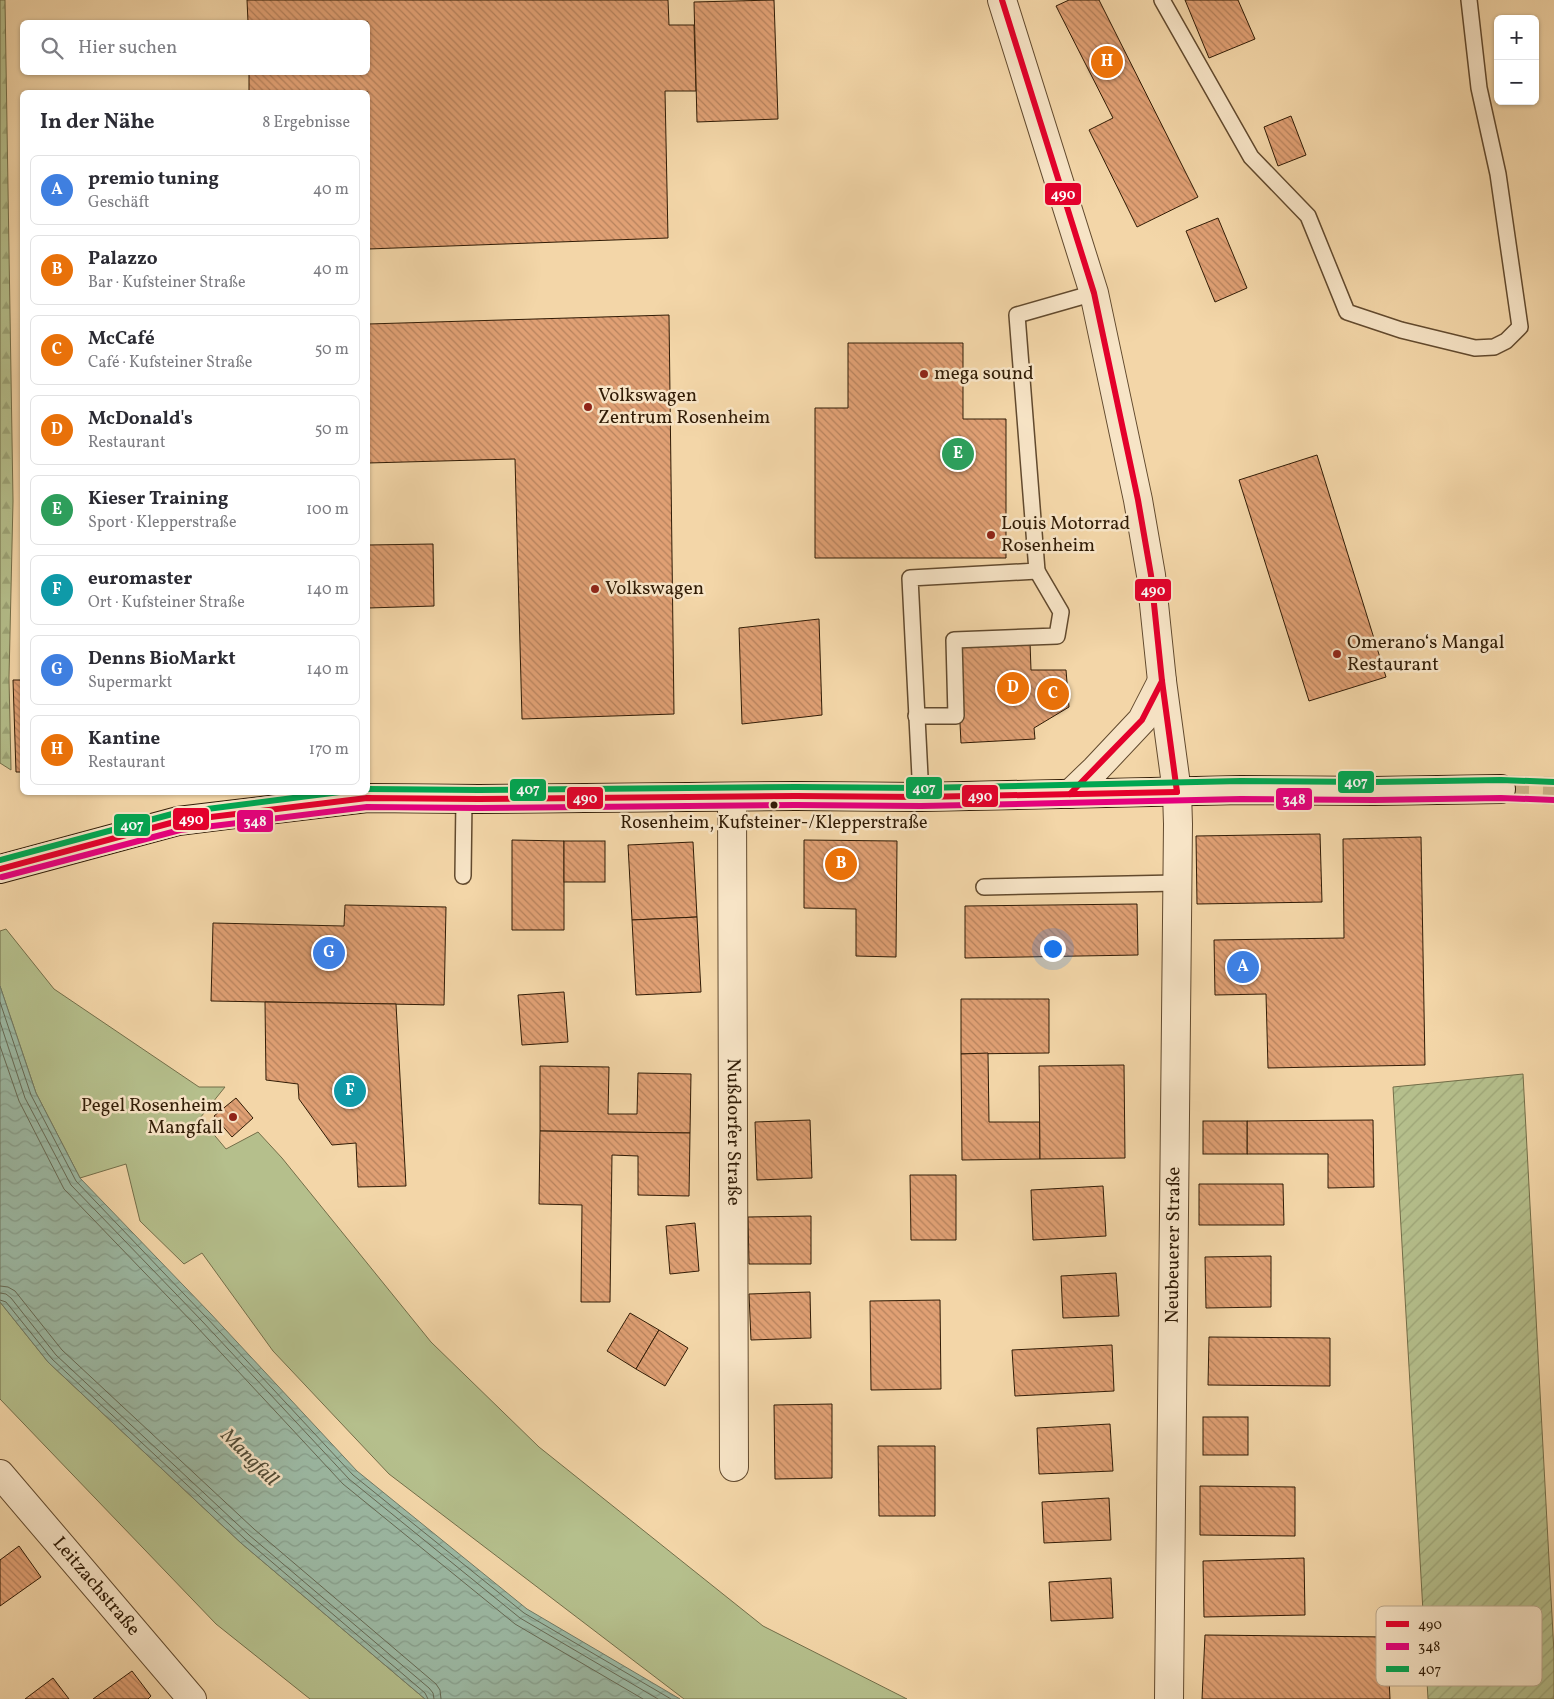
<!DOCTYPE html>
<html lang="de">
<meta charset="utf-8">
<style>
:root{--surface:#fff;--page:#f2f2f3;--text:#2b2b33;--muted:#7c7c81;--line:#e1e1e2;--accent:#d93025}
body{margin:0;font-family:Vollkorn,serif;background:var(--page);color:var(--text)}
.controls{position:absolute;right:15px;top:15px;display:grid;overflow:hidden;border-radius:8px;box-shadow:0 1px 4px #0004}
.controls button{width:45px;height:45px;display:grid;place-items:center;padding:0;border:0;border-bottom:1px solid var(--line);background:var(--surface);color:var(--text);font:25px sans-serif}
.you{position:absolute;left:1052px;top:948px;width:18px;height:18px;margin:-12px;border:4px solid #fff;border-radius:50%;background:#1a73e8;box-shadow:0 0 0 8px #1a73e833}
.badge{display:grid;place-items:center;width:32px;height:32px;border-radius:50%;background:var(--accent);color:#fff;font-size:16px;font-weight:700}
.pin{position:absolute;translate:-50% -50%;border:2px solid #fff;box-shadow:0 1px 5px #0006}
.list{margin:0;padding:0;list-style:none}
h2{display:flex;justify-content:space-between;align-items:center;height:65px;margin:0;padding:0 20px;font-size:21px}
h2 small{font-size:16px;font-weight:400;color:var(--muted)}
.list li{display:grid;grid-template-columns:32px 1fr auto;gap:15px;align-items:center;box-sizing:border-box;height:70px;margin:0 10px 10px;padding:0 10px;border:1px solid var(--line);border-radius:8px}
.list b{display:block;font-size:19px;white-space:nowrap}
.list p{margin:0;font-size:16px;white-space:nowrap;color:var(--muted)}
.list em{font-size:16px;font-style:normal;color:var(--muted)}
.icon{flex:none;width:28px;height:28px;fill:none;stroke:currentColor;stroke-width:2;stroke-linecap:round;stroke-linejoin:round}
.map{position:relative;flex:none;width:1554px;height:1699px;overflow:hidden}
.search{position:absolute;background:var(--surface);box-shadow:0 1px 4px #0004;left:20px;top:20px;width:350px;height:55px;display:flex;align-items:center;gap:12px;box-sizing:border-box;padding:0 18px;border-radius:8px;color:var(--muted);font-size:19px}
.panel{position:absolute;background:var(--surface);box-shadow:0 1px 4px #0004;left:20px;top:90px;width:350px;height:705px;border-radius:8px}
.map>svg:first-child{display:block}
</style>
<div class="map">
<svg width="1554" height="1699" viewBox="0 0 1554 1699">
<defs>
<pattern id="forest-firs" width="22" height="20" patternUnits="userSpaceOnUse" patternTransform="scale(1.25)"><rect width="22" height="20" fill="#b5bf8c"/><path d="M5 1l3.5 6h-7zM16 11l3.5 6h-7z" fill="#9ca477"/></pattern>
<pattern id="garden-furrows" width="10" height="10" patternUnits="userSpaceOnUse" patternTransform="scale(1.25)"><rect width="10" height="10" fill="#b5bf8c"/><path d="M-1 1l2-2M0 10L10 0M9 11l2-2" fill="none" stroke="#9ca477"/></pattern>
<pattern id="water-waves" width="16" height="10" patternUnits="userSpaceOnUse" patternTransform="scale(1.25)"><rect width="16" height="10" fill="#9cb9a4"/><path d="M0 5q4-4 8 0t8 0" fill="none" stroke="#879e8c"/></pattern>
<pattern id="building-back-hatch" width="6" height="6" patternUnits="userSpaceOnUse" patternTransform="scale(1.25)"><rect width="6" height="6" fill="#e0a074"/><path d="M-1 5l2 2M0 0l6 6M5-1l2 2" fill="none" stroke="#b6825d"/></pattern>
</defs>
<rect width="100%" height="100%" fill="#f3d6a8"/>
<filter id="stains"><feTurbulence type="fractalNoise" baseFrequency=".004" numOctaves="4"/><feColorMatrix values="0 0 0 0 .2 0 0 0 0 .09 0 0 0 0 .02 0 0 0 .5 -.17"/></filter>
<radialGradient id="worn" r=".72"><stop offset=".6" stop-color="#630" stop-opacity="0"/><stop offset="1" stop-color="#630" stop-opacity=".3"/></radialGradient>
<g fill="#b5bf8c" stroke="#736e49">
<path d="M6 929 54 989 199 1087H225L200 1118 226 1149 258 1132 282 1158 431 1342 539 1447 763 1626 907 1699H684L389 1474 273 1351 202 1253 184 1264 140 1221 126 1164 80 1178 36 1093 0 986V931Z"/>
<path d="M0 1302 48 1362 241 1543 425 1699H310L216 1624 0 1399Z"/>
</g>
<path fill="url(#forest-firs)" stroke="#736e49" d="M0 0H5L13 501 9 678 11 770 0 763Z"/>
<path fill="url(#garden-furrows)" stroke="#736e49" d="M1523 1074 1554 1653V1699H1428L1393 1087Z"/>
<path fill="url(#water-waves)" stroke="#717a65" d="M0 986 36 1093 80 1178 210 1313 357 1471 527 1609 680 1699H425L241 1543 48 1362 0 1302Z"/>
<g fill="none" stroke-linecap="round" stroke-linejoin="round">
<g stroke="#666a55" stroke-width="1">
<path d="M0 1002 31 1095 76 1181 206 1317 353 1475 524 1613 671 1699"/>
<path d="M0 1022 25 1098 71 1185 202 1321 349 1479 520 1618 658 1699"/>
<path d="M0 1046 19 1101 64 1189 196 1326 343 1484 515 1624 643 1699"/>
<path d="M0 1286 8 1287 15 1291 62 1350 254 1529 436 1684 440 1690 441 1699"/>
<path d="M0 1293 6 1294 11 1298 56 1355 249 1535 429 1688 433 1693 434 1699"/>
<path d="M0 1300 6 1302 52 1359 245 1539 425 1693 428 1699"/>
</g>
</g>
<g fill="url(#building-back-hatch)" stroke="#311c06">
<path d="M247 0H668L669 25H694L696 91H665L668 238 368 249V92H249V72H368V22H248Z"/>
<path d="M774 0 778 119 697 122 694 2Z"/>
<path d="M1069 0H1099L1198 197 1137 227 1089 130 1113 118 1056 6Z"/>
<path d="M1185 0H1238L1255 39 1209 58Z"/>
<path d="M1291 116 1306 155 1278 166 1264 127Z"/>
<path d="M1218 218 1247 288 1215 302 1186 231Z"/>
<path d="M669 315 674 714 522 719 515 459 368 463V324Z"/>
<path d="M848 343H963V419H1006V558H815V408H848Z"/>
<path d="M1317 455 1386 677 1309 701 1239 480Z"/>
<path d="M433 544 434 606 368 608V545Z"/>
<path d="M819 619 822 715 742 724 739 628Z"/>
<path d="M1030 642 1031 670H1066L1069 707 1034 728 1035 739 961 743 956 645Z"/>
<path d="M13 680H22V772H16Z"/>
<path d="M1320 834 1322 902 1197 904 1196 836Z"/>
<path d="M1421 837 1425 1065 1268 1068 1266 994 1215 995 1214 940 1344 938 1343 839Z"/>
<path d="M512 840 564 841V930H512Z"/>
<path d="M804 840 897 841 896 957 856 956V909L804 908Z"/>
<rect x="564" y="841" width="41" height="41"/>
<path d="M693 842 697 917 632 920 628 845Z"/>
<path d="M1137 904 1138 955 965 958V906Z"/>
<path d="M345 905 446 907 444 1005 211 1001 213 923 344 926Z"/>
<path d="M697 917 701 992 636 995 632 920Z"/>
<path d="M564 992 568 1042 522 1045 518 995Z"/>
<path d="M961 999H1049V1053L961 1054Z"/>
<path d="M265 1002 396 1004 406 1186 358 1187 356 1143 332 1145 299 1099 298 1084 266 1080Z"/>
<path d="M988 1053 989 1122H1040V1159L962 1160 961 1054Z"/>
<path d="M1124 1065 1125 1158 1040 1159 1039 1066Z"/>
<path d="M540 1066 609 1067 608 1114H637L638 1073 691 1074 690 1133 540 1131Z"/>
<path d="M236 1098 253 1118 232 1137 214 1116Z"/>
<path d="M810 1120 812 1178 757 1180 755 1122Z"/>
<path d="M1373 1120 1374 1187 1328 1188V1154H1247V1121Z"/>
<rect x="1203" y="1121" width="44" height="33"/>
<path d="M540 1131 690 1133 689 1196 638 1195V1156L612 1155 610 1302H581L582 1205 539 1204Z"/>
<path d="M910 1175H956V1240H911Z"/>
<path d="M1199 1184H1283L1284 1225H1199Z"/>
<path d="M1103 1186 1106 1236 1033 1240 1031 1190Z"/>
<path d="M811 1216V1264H749L748 1217Z"/>
<path d="M695 1223 699 1271 670 1274 666 1226Z"/>
<path d="M1271 1256V1307L1206 1308 1205 1257Z"/>
<path d="M1116 1273 1119 1316 1063 1318 1061 1276Z"/>
<path d="M810 1292 811 1338 751 1340 749 1294Z"/>
<path d="M940 1300 941 1389 871 1390 870 1301Z"/>
<path d="M630 1313 659 1330 636 1369 607 1351Z"/>
<path d="M659 1330 688 1348 665 1386 636 1369Z"/>
<path d="M1209 1337 1330 1338V1386L1208 1385Z"/>
<path d="M1112 1345 1114 1391 1015 1396 1012 1350Z"/>
<path d="M832 1404V1478L775 1479 774 1405Z"/>
<rect x="1203" y="1417" width="45" height="38"/>
<path d="M1110 1424 1113 1471 1039 1474 1037 1428Z"/>
<path d="M878 1446H935V1516H879Z"/>
<path d="M1200 1486 1295 1487V1536L1200 1535Z"/>
<path d="M1109 1498 1111 1540 1044 1543 1042 1502Z"/>
<path d="M19 1546 41 1577 0 1606V1560Z"/>
<path d="M1304 1558 1305 1615 1204 1617 1203 1561Z"/>
<path d="M1111 1578 1113 1618 1051 1621 1049 1582Z"/>
<path d="M1205 1635 1387 1637 1390 1699H1202Z"/>
<path d="M132 1671 151 1696 148 1699H93Z"/>
<path d="M53 1678 69 1699H25Z"/>
</g>
<g fill="none" stroke-linecap="round" stroke-linejoin="round">
<path stroke="#ccb188" stroke-width="28" stroke-dasharray="28 14" stroke-linecap="butt" d="M1501 789 1554 791"/>
<defs>
<g id="service">
<path d="M1162 0 1251 157 1308 216 1347 312 1401 330 1475 348 1494 347 1506 341 1520 327 1498 174 1479 88 1469 0"/>
<path d="M916 716H956L954 640 1057 636 1061 612 1037 571"/>
<path d="M921 797 910 578 1037 571 1017 315 1094 293"/>
<path d="M463 876 464 799"/>
<path d="M984 887 1177 883"/>
</g>
<g id="minor">
<path id="s1" d="M732 797 734 1467"/>
<path id="s2" d="M0 1474 192 1699"/>
<path id="s3" d="M1169 1699 1178 824 1177 792"/>
</g>
<g id="tertiary">
<path d="M1002 0 1094 293 1138 500 1151 575 1162 681 1177 792"/>
<path d="M1070 794 1095 770 1142 720 1162 681"/>
</g>
<path id="secondary" d="M0 869 178 821 367 798 479 799 796 796 921 797 1241 790 1374 791 1501 789"/>
</defs>
<use href="#service" stroke="#624a2e" stroke-width="18"/>
<use href="#minor" stroke="#624a2e" stroke-width="30"/>
<use href="#tertiary" stroke="#624a2e" stroke-width="30"/>
<use href="#secondary" stroke="#311c06" stroke-width="30"/>
<use href="#service" stroke="#f7e4c6" stroke-width="15"/>
<use href="#minor" stroke="#f7e4c6" stroke-width="28"/>
<use href="#tertiary" stroke="#f7e4c6" stroke-width="28"/>
<use href="#secondary" stroke="#f7e4c6" stroke-width="28"/>
<defs>
<g id="bus-1">
<path d="M1002 0 1094 293 1138 500 1151 575 1162 681 1177 792"/>
<path d="M1070 794 1142 720 1162 681"/>
<path d="M0 869 178 821 367 798 479 799 796 796 921 797 1177 792"/>
</g>
<path id="bus-2" d="M2 877 180 830 367 807 479 808 796 805 921 806 1241 799 1374 800 1501 798 1554 800"/>
<g id="bus-3">
<path d="M368 789 479 790 796 787 921 788 1241 781 1374 782 1501 780 1554 782"/>
<path d="M0 860 176 813 340 792"/>
</g>
</defs>
<use href="#bus-1" stroke="#f7e4c6" stroke-width="10"/>
<use href="#bus-2" stroke="#f7e4c6" stroke-width="10"/>
<use href="#bus-3" stroke="#f7e4c6" stroke-width="10"/>
<use href="#bus-1" stroke="#e4002b" stroke-width="6"/>
<use href="#bus-2" stroke="#e5007d" stroke-width="6"/>
<use href="#bus-3" stroke="#00a651" stroke-width="6"/>
</g>
<g fill="#8f2418" stroke="#f7e4c6" stroke-width="2">
<circle cx="924" cy="374" r="5"/>
<circle cx="588" cy="407" r="5"/>
<circle cx="991" cy="535" r="5"/>
<circle cx="595" cy="589" r="5"/>
<circle cx="1337" cy="654" r="5"/>
<circle cx="233" cy="1117" r="5"/>
</g>
<circle fill="#311c06" stroke="#f7e4c6" stroke-width="2" cx="774" cy="805" r="4.5"/>
<g text-anchor="middle" dominant-baseline="central" stroke-width="5" stroke-linejoin="round" paint-order="stroke">
<g font-size="18" fill="#311c06" stroke="#f7e4c6">
<text x="774" y="823">Rosenheim, Kufsteiner-/Klepperstraße</text>
</g>
<g font-size="19" fill="#311c06" stroke="#f7e4c6" text-anchor="start">
<text x="934" y="374">mega sound</text>
<text x="598" y="396">Volkswagen<tspan x="598" dy="22">Zentrum Rosenheim</tspan></text>
<text x="1001" y="524">Louis Motorrad<tspan x="1001" dy="22">Rosenheim</tspan></text>
<text x="605" y="589">Volkswagen</text>
<text x="1347" y="643">Omerano‘s Mangal<tspan x="1347" dy="22">Restaurant</tspan></text>
<text x="223" y="1106" text-anchor="end">Pegel Rosenheim<tspan x="223" dy="22">Mangfall</tspan></text>
</g>
<g font-size="19" fill="#311c06" stroke="#f7e4c6">
<text stroke="none"><textPath href="#s1" startOffset="335">Nußdorfer Straße</textPath></text>
<text stroke="none"><textPath href="#s3" startOffset="454">Neubeuerer Straße</textPath></text>
<text stroke="none"><textPath href="#s2" startOffset="148">Leitzachstraße</textPath></text>
</g>
<g font-size="20" font-style="italic" fill="#514b35" stroke="#f7e4c6">
<text transform="translate(249 1458) rotate(45)">Mangfall</text>
</g>
</g>
<rect x="1376" y="1606" width="166" height="80" rx="8" fill="#f7e4c6" stroke="#bca88c" stroke-width="1"/>
<rect x="1386" y="1621" width="23" height="6" fill="#e4002b"/>
<rect x="1386" y="1643" width="23" height="7" fill="#e5007d"/>
<rect x="1386" y="1666" width="23" height="6" fill="#00a651"/>
<g font-size="14" fill="#311c06">
<text x="1418" y="1629">490</text>
<text x="1418" y="1651">348</text>
<text x="1418" y="1674">407</text>
</g>
<g stroke="#f7e4c6" stroke-width="2">
<rect x="1044" y="182" width="38" height="24" rx="5" fill="#e4002b"/>
<rect x="1134" y="578" width="38" height="24" rx="5" fill="#e4002b"/>
<rect x="1337" y="770" width="38" height="24" rx="5" fill="#00a651"/>
<rect x="905" y="776" width="38" height="24" rx="5" fill="#00a651"/>
<rect x="509" y="778" width="38" height="24" rx="5" fill="#00a651"/>
<rect x="961" y="784" width="38" height="24" rx="5" fill="#e4002b"/>
<rect x="566" y="786" width="38" height="24" rx="5" fill="#e4002b"/>
<rect x="1275" y="787" width="38" height="24" rx="5" fill="#e5007d"/>
<rect x="172" y="807" width="38" height="24" rx="5" fill="#e4002b"/>
<rect x="236" y="809" width="38" height="24" rx="5" fill="#e5007d"/>
<rect x="113" y="813" width="38" height="24" rx="5" fill="#00a651"/>
</g>
<g font-size="14" text-anchor="middle" font-weight="bold" fill="#fff">
<text x="1063" y="199">490</text>
<text x="1153" y="595">490</text>
<text x="1356" y="787">407</text>
<text x="924" y="793">407</text>
<text x="528" y="794">407</text>
<text x="980" y="801">490</text>
<text x="585" y="803">490</text>
<text x="1294" y="804">348</text>
<text x="191" y="824">490</text>
<text x="255" y="826">348</text>
<text x="132" y="830">407</text>
</g>
<rect width="100%" height="100%" filter="url(#stains)"/>
<rect width="100%" height="100%" fill="url(#worn)"/>
</svg>
<div class="controls">
<button>+</button>
<button>−</button>
</div>
<div class="you"></div>
<div class="pin badge" style="left:1243px;top:967px;background:#3f7fe0">A</div>
<div class="pin badge" style="left:841px;top:864px;background:#e8710a">B</div>
<div class="pin badge" style="left:1053px;top:694px;background:#e8710a">C</div>
<div class="pin badge" style="left:1013px;top:688px;background:#e8710a">D</div>
<div class="pin badge" style="left:958px;top:454px;background:#2e9e5b">E</div>
<div class="pin badge" style="left:350px;top:1091px;background:#0f9aa8">F</div>
<div class="pin badge" style="left:329px;top:953px;background:#3f7fe0">G</div>
<div class="pin badge" style="left:1107px;top:62px;background:#e8710a">H</div>
<div class="search"><svg class="icon" aria-label="search" viewBox="0 0 24 24"><circle cx="10" cy="10" r="6"/><path d="M15 15l6 6"/></svg>Hier suchen</div>
<section class="panel">
<h2>In der Nähe<small>8 Ergebnisse</small></h2>
<ul class="list">
<li><span class="badge" style="background:#3f7fe0">A</span><div><b>premio tuning</b><p>Geschäft</p></div><em>40 m</em></li>
<li><span class="badge" style="background:#e8710a">B</span><div><b>Palazzo</b><p>Bar · Kufsteiner Straße</p></div><em>40 m</em></li>
<li><span class="badge" style="background:#e8710a">C</span><div><b>McCafé</b><p>Café · Kufsteiner Straße</p></div><em>50 m</em></li>
<li><span class="badge" style="background:#e8710a">D</span><div><b>McDonald's</b><p>Restaurant</p></div><em>50 m</em></li>
<li><span class="badge" style="background:#2e9e5b">E</span><div><b>Kieser Training</b><p>Sport · Klepperstraße</p></div><em>100 m</em></li>
<li><span class="badge" style="background:#0f9aa8">F</span><div><b>euromaster</b><p>Ort · Kufsteiner Straße</p></div><em>140 m</em></li>
<li><span class="badge" style="background:#3f7fe0">G</span><div><b>Denns BioMarkt</b><p>Supermarkt</p></div><em>140 m</em></li>
<li><span class="badge" style="background:#e8710a">H</span><div><b>Kantine</b><p>Restaurant</p></div><em>170 m</em></li>
</ul>
</section>
</div>
